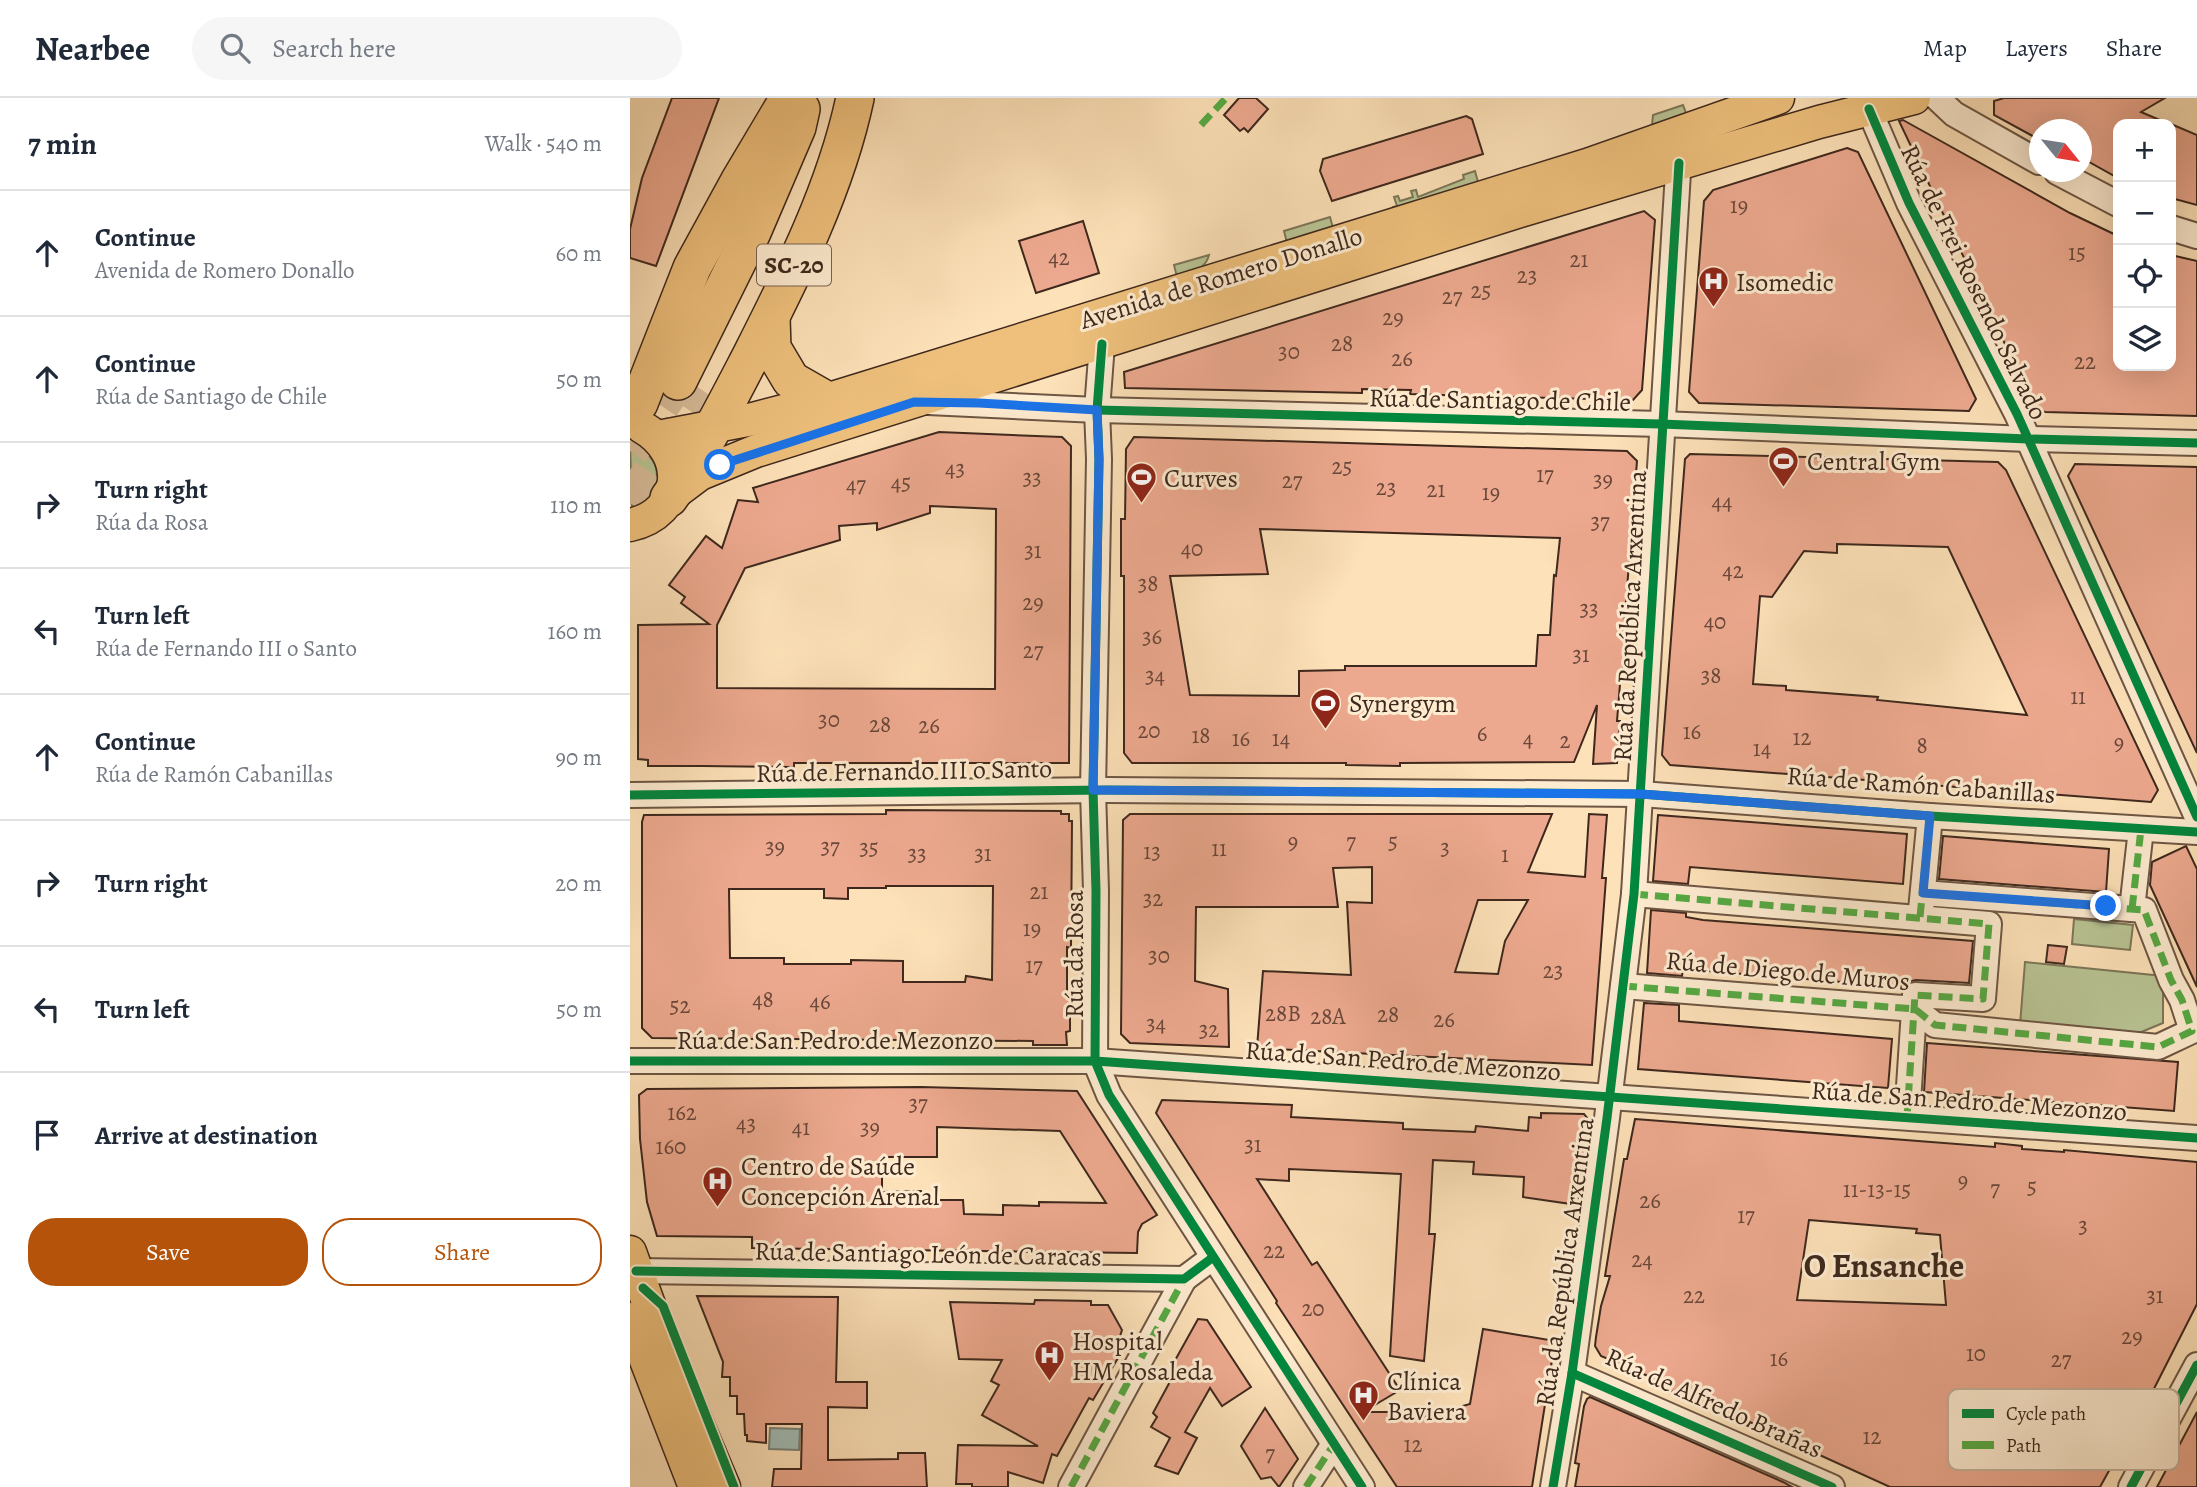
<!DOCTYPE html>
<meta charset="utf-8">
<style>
:root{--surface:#fff;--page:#f6f6f7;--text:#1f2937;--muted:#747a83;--line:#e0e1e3;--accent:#b45309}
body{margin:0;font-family:Alegreya,serif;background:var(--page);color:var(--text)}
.controls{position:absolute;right:21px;top:21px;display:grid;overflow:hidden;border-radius:14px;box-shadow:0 7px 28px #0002}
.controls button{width:63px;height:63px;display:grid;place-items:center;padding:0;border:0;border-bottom:2px solid var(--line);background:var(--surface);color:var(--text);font:35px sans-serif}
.compass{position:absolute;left:1399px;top:21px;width:63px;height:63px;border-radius:50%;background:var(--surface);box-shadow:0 7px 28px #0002;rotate:120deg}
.stop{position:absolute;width:21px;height:21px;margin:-16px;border:5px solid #1a73e8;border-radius:50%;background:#fff}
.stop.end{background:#1a73e8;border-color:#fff;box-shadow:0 2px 7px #0008}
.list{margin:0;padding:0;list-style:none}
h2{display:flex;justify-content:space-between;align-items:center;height:91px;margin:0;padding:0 28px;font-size:30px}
h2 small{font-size:23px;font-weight:400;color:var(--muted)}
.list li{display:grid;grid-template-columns:46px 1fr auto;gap:21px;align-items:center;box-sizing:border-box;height:126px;padding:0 28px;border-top:2px solid var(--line)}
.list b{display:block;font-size:26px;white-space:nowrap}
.list p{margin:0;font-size:23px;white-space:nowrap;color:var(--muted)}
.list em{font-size:23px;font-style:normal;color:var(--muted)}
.actions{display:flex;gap:14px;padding:21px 28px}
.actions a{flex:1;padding:16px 0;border:2px solid var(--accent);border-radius:28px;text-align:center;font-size:24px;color:var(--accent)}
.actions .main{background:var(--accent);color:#fff}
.icon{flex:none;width:38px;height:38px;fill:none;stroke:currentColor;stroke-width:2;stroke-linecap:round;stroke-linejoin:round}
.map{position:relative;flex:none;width:1567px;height:1389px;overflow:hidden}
header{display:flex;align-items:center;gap:42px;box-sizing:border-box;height:98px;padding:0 35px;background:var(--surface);border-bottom:2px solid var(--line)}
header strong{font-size:33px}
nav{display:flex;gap:38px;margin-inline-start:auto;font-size:24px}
.search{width:490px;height:63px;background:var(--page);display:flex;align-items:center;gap:18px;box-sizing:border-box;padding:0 24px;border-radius:38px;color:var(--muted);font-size:26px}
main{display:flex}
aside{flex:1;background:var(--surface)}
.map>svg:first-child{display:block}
</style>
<header>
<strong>Nearbee</strong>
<div class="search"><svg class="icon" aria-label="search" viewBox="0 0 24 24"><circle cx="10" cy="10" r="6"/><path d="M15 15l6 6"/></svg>Search here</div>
<nav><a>Map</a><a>Layers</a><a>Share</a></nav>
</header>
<main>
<aside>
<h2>7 min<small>Walk · 540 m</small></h2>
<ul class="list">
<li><svg class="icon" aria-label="ahead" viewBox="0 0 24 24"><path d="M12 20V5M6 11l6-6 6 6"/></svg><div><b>Continue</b><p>Avenida de Romero Donallo</p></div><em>60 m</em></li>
<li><svg class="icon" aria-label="ahead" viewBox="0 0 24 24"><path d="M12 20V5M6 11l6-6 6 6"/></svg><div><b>Continue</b><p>Rúa de Santiago de Chile</p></div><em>50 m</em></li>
<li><svg class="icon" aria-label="right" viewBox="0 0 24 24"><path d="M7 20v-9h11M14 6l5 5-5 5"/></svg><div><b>Turn right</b><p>Rúa da Rosa</p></div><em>110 m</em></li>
<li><svg class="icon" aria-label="left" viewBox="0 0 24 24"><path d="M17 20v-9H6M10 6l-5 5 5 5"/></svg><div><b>Turn left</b><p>Rúa de Fernando III o Santo</p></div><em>160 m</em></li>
<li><svg class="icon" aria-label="ahead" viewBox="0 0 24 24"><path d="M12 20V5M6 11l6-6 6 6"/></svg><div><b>Continue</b><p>Rúa de Ramón Cabanillas</p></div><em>90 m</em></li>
<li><svg class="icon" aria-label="right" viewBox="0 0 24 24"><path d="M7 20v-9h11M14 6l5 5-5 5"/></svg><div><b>Turn right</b></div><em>20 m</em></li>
<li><svg class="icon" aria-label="left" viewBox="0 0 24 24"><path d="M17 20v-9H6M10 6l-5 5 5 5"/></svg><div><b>Turn left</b></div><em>50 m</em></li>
<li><svg class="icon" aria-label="arrive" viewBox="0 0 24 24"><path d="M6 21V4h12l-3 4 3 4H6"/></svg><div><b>Arrive at destination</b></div></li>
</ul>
<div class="actions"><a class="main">Save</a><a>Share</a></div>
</aside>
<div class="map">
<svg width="1567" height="1389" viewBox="0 0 1567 1389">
<rect width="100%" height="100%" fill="#fde1b8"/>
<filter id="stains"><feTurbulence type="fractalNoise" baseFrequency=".00286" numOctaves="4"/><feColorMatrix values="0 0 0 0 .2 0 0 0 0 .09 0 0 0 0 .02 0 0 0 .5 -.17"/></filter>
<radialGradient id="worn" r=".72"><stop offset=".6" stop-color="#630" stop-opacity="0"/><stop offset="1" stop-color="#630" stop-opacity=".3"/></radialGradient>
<g fill="#b9c494" stroke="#7c7658" stroke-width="2">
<path d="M1053 7 1056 15 1022 27 1023 17Z"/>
<path d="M845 73 848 84 764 112 763 109 767 108 764 99 768 98 770 103 783 99 781 93 786 92 788 99 834 81 833 77Z"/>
<path d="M700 119 703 130 657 145 654 133Z"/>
<path d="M579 157C575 173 560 174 547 179L544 167Z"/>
<path d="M0 347C36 357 35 395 2 408Z"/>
<path d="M1444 821 1503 827 1500 852 1442 846Z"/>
<path d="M1395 864 1533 878V925L1509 935 1390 927Z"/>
</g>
<path fill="#a1bcb6" stroke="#798179" stroke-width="2" d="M140 1330 170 1331 169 1352 139 1351Z"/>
<g fill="#eda98f" stroke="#3e281d" stroke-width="2" fill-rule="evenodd">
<path d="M42 0H89L26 168 0 160V131L12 80Z"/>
<path d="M609 0H626L638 11 618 34 614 30 610 33 594 17Z"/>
<path d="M1374 0H1535L1511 14 1539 26H1488V80L1452 60V32H1410V42L1364 17V3Z"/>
<path d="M836 18 842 21 853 56 702 103 690 73 693 61Z"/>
<path d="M1273 22 1440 115 1488 138V268H1541V157L1567 163V318L1415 314 1404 307 1269 23Z"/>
<path d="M1541 26 1567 37V107L1541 100Z"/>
<path d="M1217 50 1228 54 1346 301 1339 313 1069 305 1059 294 1074 103 1083 92Z"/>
<path d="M1014 113 1025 122 1012 292 1003 302 810 297 780 296 781 292 732 291V295L495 290 494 274Z"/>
<path d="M453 123 469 175 406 195 389 143Z"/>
<path d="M309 334 432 339 441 348 439 665H164V669L72 668H18V662L8 661V527L79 526 51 505 55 499 39 487 76 438 92 450 108 402 128 404 123 390ZM300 408 366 411 365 591 87 590V527L115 470 210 442 209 428 247 425V432L300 415Z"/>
<path d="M504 339 997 353 1007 363 993 542H995L993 574H991L987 623H990L987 665 963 666 967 607 944 664 770 665V668L716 667V665H502L494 655V478H491V421H495L496 351ZM630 431 930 440 926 478 924 477 920 537H908L906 568H715V572L669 573V598L560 597 540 478 638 476Z"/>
<path d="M1060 356 1368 364 1376 372 1528 692 1521 704 1040 667 1032 657 1055 361ZM1207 446 1318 449 1397 617 1247 602 1248 599 1156 592V588L1123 586 1130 498 1142 499 1174 453 1207 455Z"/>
<path d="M1445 366 1567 369V655L1438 378Z"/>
<path d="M256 712 431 713V716H439V723H442L441 850 437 849V895H440V933L436 934 437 947H403V943L22 940 12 930V724L14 717 256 716ZM256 788H363L362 882 336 878 335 884H273V863L221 862V866H154V860H100L99 791H194V800L218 801V790H256Z"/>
<path d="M500 716H922L898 774 955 779 959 716 977 717 972 780H976L962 967 627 950 633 873 721 877 717 804 742 805V769L703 770 708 809H566L565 883 598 891 599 949 500 945 491 936 493 722ZM848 802H898L875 843 868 876 825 874Z"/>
<path d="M1028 717 1277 736 1273 786 1060 769 1058 786 1023 783Z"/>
<path d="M1313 738 1479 751 1476 794 1309 781Z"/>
<path d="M1556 748 1567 771V889L1520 787 1522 764Z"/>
<path d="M1021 812 1056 815V819L1073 822 1343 843 1339 885 1286 882 1278 884 1273 889 1053 871 1052 878 1017 875Z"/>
<path d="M1418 847 1437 849 1434 866 1416 864Z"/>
<path d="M1014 905 1049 907V923L1262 941 1258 990 1008 971Z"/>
<path d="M1297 945 1548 964 1544 1013 1294 994Z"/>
<path d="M291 989 447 993 527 1117 512 1126 508 1134 507 1155 122 1150V1139L27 1138 17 1104 10 1041 9 997 17 991ZM307 1029 430 1033 476 1105 409 1104V1108L373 1107V1117L334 1116 333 1102H294L291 1093 252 1094V1059H307Z"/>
<path d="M532 1002 662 1007 661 1019 773 1025V1031L845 1034 846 1028 898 1033 899 1019 911 1020V1015L954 1016 961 1025 948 1107 893 1099 894 1079 843 1076 844 1064 803 1062 799 1136H805L794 1263 760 1258 771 1076 659 1071V1083L627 1081 682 1167 687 1164 770 1292 733 1314H773L779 1323 840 1306 853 1231 925 1243 902 1389H767L646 1205 647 1203 526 1015Z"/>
<path d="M1005 1021 1365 1049V1045L1392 1048V1051L1434 1054V1052L1567 1064V1206L1501 1336 1500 1335 1470 1389H1260L1183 1354 1181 1356 1157 1345 1155 1341 1120 1324 1118 1328 1039 1292V1287L971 1258 965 1248 966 1239 971 1208 980 1178H975L994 1061H997ZM1179 1122 1287 1131 1286 1135 1310 1137 1316 1207 1167 1202Z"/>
<path d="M67 1198 208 1199 206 1284H237V1310L198 1309V1362L268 1361V1355H295L297 1389H142L144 1371H171L172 1326H136V1345L117 1343V1337H115L114 1316H107V1298H100V1279H92L93 1264Z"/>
<path d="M405 1202 461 1203V1207H478L492 1232 490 1238 494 1240 487 1252 491 1255 463 1302 459 1300 427 1358 422 1356 413 1385 378 1374V1389H342V1386H326L328 1347 408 1348 352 1317 369 1287 361 1283 372 1262 329 1261 320 1204 404 1206Z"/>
<path d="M568 1221 577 1222 621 1289 592 1308 580 1290 555 1334 567 1340 548 1376 525 1368 540 1340 521 1329 527 1319 523 1315 543 1278 538 1275Z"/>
<path d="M960 1299 1153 1384 1162 1389H945L949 1366 945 1365 954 1308 957 1301Z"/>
<path d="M635 1310 668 1361 649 1389 641 1379 631 1381 611 1348Z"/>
<path d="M1567 1314V1389H1527Z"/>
</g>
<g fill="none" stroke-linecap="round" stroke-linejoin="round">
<g stroke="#d7bc99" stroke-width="37" stroke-dasharray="37 18" stroke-linecap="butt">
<path d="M0 353 48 283"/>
<path d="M0 405 75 294"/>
</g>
<defs>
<g id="minor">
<path d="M1307 0 1324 16 1409 64"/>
<path d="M1239 11 1279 105 1387 316 1567 719"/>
<path d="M1427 74 1488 106"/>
<path d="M1541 130 1567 138"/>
<path d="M472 246 467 312 469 361 463 692 466 793 465 963 479 997 732 1389"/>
<path d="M298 304 467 312 1031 326 1398 341 1567 345"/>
<path d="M0 697 478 692 1011 696 1300 718 1567 734"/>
<path d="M1004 796 1359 826 1353 901 1285 897 1277 1019"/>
<path d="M1502 811 1511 731"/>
<path d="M1291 812 1300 718"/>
<path d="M993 888 1285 911 1305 927 1528 949 1562 933 1552 902 1541 882 1514 812 1293 795"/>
<path d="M0 963H465L1567 1040"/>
<path d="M6 1173 554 1181 582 1160"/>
<path d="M942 1275 1202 1389"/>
<path d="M441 1389 554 1181"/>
<path d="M676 1389 704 1346"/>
<path d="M923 1389 942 1275 977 1020 1004 796 1049 58 1053 50"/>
<path d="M1501 1389 1567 1267"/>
</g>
<g id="major">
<path d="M28 339 123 321 196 302 957 67 1148 0"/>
<path d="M46 394 70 376 126 353 890 113 1189 24 1284 0"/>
<path d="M0 427C55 415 58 355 12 329"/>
<path d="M0 1154 31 1240 94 1389"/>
<path d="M0 1221 65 1389"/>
</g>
<g id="highway">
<path d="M141 220 142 250 161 282 196 302"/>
<path d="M48 283 122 134 167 29 171 11"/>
<path d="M0 317 9 305 62 170 109 84 159 0"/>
<path d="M39 400C72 354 96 306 122 256 163 175 206 90 225 0"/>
</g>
</defs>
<use href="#minor" stroke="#6e5644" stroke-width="28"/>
<use href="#major" stroke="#3e281d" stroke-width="35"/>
<use href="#highway" stroke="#3e281d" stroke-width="40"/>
<use href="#minor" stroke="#feecd1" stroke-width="24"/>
<use href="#major" stroke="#eec07c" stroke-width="32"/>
<use href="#highway" stroke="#eec07c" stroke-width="37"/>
<g stroke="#55aa43" stroke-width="7" stroke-dasharray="14 7" stroke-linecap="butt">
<path d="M571 27 596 0"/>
<path d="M1004 796 1359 826 1353 901 1285 897 1277 1019"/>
<path d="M1502 811 1511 731"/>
<path d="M1290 819 1300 718"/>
<path d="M993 888 1285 911 1305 927 1528 949 1562 933 1552 902 1541 882 1514 812 1293 795"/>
<path d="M441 1389 554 1181"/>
<path d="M676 1389 704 1346"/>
</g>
<defs>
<g id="cycleway">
<path d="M1239 11 1279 105 1387 316 1567 719"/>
<path d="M472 246 467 312 469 361 463 692 466 793 465 963 479 997 732 1389"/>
<path d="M467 312 1031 326 1398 341 1567 345"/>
<path d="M0 697 478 692 1011 696 1300 718 1567 734"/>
<path d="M0 963H465L1567 1040"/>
<path d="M6 1173 554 1181 582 1160"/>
<path d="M13 1190 33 1208 104 1389"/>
<path d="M942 1275 1202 1389"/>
<path d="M923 1389 942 1275 977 1020 1004 796 1049 65"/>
<path d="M1501 1389 1567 1267"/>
</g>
</defs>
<use href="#cycleway" stroke="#feecd1" stroke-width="13"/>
<use href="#cycleway" stroke="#00873e" stroke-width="9"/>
</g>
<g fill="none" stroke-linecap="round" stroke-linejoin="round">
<path stroke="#1a73e8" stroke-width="9" d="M90 367 284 304 349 305 467 312 469 361 463 692 1011 696 1300 718 1293 795 1476 808"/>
</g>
<defs>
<symbol id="hospital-pin" viewBox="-11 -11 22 30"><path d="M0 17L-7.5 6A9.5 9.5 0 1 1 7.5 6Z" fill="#8f2418" stroke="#feecd1"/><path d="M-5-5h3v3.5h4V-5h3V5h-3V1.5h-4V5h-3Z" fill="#fff"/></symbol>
<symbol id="stadium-pin" viewBox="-11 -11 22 30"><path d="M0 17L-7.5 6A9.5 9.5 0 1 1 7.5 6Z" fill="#8f2418" stroke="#feecd1"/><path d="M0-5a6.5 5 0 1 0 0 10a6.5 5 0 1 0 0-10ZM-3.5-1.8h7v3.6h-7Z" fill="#fff"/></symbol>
</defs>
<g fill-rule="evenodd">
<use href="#hospital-pin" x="1066" y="166" width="35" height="47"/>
<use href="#stadium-pin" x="1136" y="346" width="35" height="47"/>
<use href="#stadium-pin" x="494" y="362" width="35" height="47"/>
<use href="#stadium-pin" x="678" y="588" width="35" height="47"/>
<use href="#hospital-pin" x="70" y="1066" width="35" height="47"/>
<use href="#hospital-pin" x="402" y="1240" width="35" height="47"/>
<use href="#hospital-pin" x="716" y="1280" width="35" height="47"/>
</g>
<g text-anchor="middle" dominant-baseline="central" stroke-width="6" stroke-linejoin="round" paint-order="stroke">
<g font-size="23" fill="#6a483a">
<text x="1109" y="107">19</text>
<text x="1447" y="154">15</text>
<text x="429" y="159">42</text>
<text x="949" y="161">21</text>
<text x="897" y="177">23</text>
<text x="851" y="192">25</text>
<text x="822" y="198">27</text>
<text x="763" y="219">29</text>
<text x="712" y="245">28</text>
<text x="659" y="253">30</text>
<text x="772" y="260">26</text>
<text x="1455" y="263">22</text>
<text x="712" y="368">25</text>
<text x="325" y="370">43</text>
<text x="915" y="376">17</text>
<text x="402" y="379">33</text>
<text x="973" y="381">39</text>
<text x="662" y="382">27</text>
<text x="271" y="384">45</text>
<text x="226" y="386">47</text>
<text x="756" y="389">23</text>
<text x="806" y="391">21</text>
<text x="861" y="394">19</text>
<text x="1092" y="403">44</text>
<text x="970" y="423">37</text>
<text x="562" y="450">40</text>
<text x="403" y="452">31</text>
<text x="1103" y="472">42</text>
<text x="518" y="485">38</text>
<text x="403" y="504">29</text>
<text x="959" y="510">33</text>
<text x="1085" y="523">40</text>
<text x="522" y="538">36</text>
<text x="403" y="552">27</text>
<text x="951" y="556">31</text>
<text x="525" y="577">34</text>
<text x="1081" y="577">38</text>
<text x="1448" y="598">11</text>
<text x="199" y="621">30</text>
<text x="250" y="626">28</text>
<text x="299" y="627">26</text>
<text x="519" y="632">20</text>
<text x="1062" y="633">16</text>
<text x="852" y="635">6</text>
<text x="571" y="637">18</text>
<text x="1172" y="639">12</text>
<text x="611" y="640">16</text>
<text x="651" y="640">14</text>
<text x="898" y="640">4</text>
<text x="935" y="642">2</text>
<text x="1489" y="644">9</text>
<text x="1292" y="647">8</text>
<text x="1132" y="650">14</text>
<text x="663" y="743">9</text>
<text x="721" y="743">7</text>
<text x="763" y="743">5</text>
<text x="145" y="748">39</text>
<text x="200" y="748">37</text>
<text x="239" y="749">35</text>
<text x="815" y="749">3</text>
<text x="589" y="750">11</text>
<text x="522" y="753">13</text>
<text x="287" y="755">33</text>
<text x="353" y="755">31</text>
<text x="875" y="756">1</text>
<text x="409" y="793">21</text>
<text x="523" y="800">32</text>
<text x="402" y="830">19</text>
<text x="529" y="857">30</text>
<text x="404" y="867">17</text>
<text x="923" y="872">23</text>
<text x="133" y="901">48</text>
<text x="190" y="903">46</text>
<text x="50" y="907">52</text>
<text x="653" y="915">28B</text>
<text x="758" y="916">28</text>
<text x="698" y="918">28A</text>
<text x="814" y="921">26</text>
<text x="526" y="925">34</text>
<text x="579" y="931">32</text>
<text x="288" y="1005">37</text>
<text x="52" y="1014">162</text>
<text x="116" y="1025">43</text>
<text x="171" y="1029">41</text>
<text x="240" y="1029">39</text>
<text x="623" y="1046">31</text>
<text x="41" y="1048">160</text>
<text x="1333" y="1082">9</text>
<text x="1402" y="1088">5</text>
<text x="1365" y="1090">7</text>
<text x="1247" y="1091">11-13-15</text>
<text x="1020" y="1102">26</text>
<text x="1116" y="1117">17</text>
<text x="1453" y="1127">3</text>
<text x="644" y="1152">22</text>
<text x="1012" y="1161">24</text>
<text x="1064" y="1197">22</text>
<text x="1525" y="1197">31</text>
<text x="683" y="1210">20</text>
<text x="1502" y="1238">29</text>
<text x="1346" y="1255">10</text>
<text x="1149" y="1260">16</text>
<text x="1431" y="1261">27</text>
<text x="1242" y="1338">12</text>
<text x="783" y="1346">12</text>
<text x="640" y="1355">7</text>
</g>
<rect fill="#feecd1" stroke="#786353" stroke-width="2" x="127" y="146.5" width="74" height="41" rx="5"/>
<g font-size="24" font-weight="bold" fill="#3e281d">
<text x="164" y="167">SC-20</text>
</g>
<g font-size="26" fill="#3e281d" stroke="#feecd1">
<text transform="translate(591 180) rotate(-17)">Avenida de Romero Donallo</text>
<text transform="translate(1344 184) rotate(64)">Rúa de Frei Rosendo Salvado</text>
<text transform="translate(870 302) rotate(1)">Rúa de Santiago de Chile</text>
<text transform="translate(1000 518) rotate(-87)">Rúa da República Arxentina</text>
<text transform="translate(274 673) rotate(-1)">Rúa de Fernando III o Santo</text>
<text transform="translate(1291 687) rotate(4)">Rúa de Ramón Cabanillas</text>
<text transform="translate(444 856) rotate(-90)">Rúa da Rosa</text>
<text transform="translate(1158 873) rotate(5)">Rúa de Diego de Muros</text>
<text x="205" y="942">Rúa de San Pedro de Mezonzo</text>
<text transform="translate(773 963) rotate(4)">Rúa de San Pedro de Mezonzo</text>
<text transform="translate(1339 1003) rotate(4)">Rúa de San Pedro de Mezonzo</text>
<text transform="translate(298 1156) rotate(1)">Rúa de Santiago León de Caracas</text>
<text transform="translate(935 1164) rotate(-82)">Rúa da República Arxentina</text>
<text transform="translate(1084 1305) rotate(24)">Rúa de Alfredo Brañas</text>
</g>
<g font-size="26" fill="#3e281d" stroke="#feecd1" text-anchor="start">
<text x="1106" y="184">Isomedic</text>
<text x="1177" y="363">Central Gym</text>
<text x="534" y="380">Curves</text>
<text x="719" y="605">Synergym</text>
<text x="111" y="1068">Centro de Saúde<tspan x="111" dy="30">Concepción Arenal</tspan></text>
<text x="442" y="1243">Hospital<tspan x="442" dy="30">HM Rosaleda</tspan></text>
<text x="757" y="1283">Clínica<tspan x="757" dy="30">Baviera</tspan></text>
</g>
<g font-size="33" font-weight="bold" fill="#3e281d" stroke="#feecd1">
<text x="1254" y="1167">O Ensanche</text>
</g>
</g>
<rect x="1318" y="1291" width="231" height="81" rx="10" fill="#feecd1" stroke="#c4b19b" stroke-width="2"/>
<rect x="1332" y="1311" width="32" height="9" fill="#00873e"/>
<rect x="1332" y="1343" width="32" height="8" fill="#55aa43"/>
<g font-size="19" fill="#3e281d">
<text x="1376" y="1322">Cycle path</text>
<text x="1376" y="1354">Path</text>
</g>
<rect width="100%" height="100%" filter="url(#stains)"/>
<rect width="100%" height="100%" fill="url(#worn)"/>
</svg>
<div class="controls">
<button>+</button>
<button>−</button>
<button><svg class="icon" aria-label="locate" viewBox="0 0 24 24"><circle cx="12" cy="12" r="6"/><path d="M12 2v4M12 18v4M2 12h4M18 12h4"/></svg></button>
<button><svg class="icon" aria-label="layers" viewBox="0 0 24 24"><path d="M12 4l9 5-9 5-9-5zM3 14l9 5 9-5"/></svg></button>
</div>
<svg class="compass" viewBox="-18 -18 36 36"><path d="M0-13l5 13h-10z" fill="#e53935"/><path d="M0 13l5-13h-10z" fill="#747a83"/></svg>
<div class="stop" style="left:90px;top:367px"></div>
<div class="stop end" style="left:1476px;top:808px"></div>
</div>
</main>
